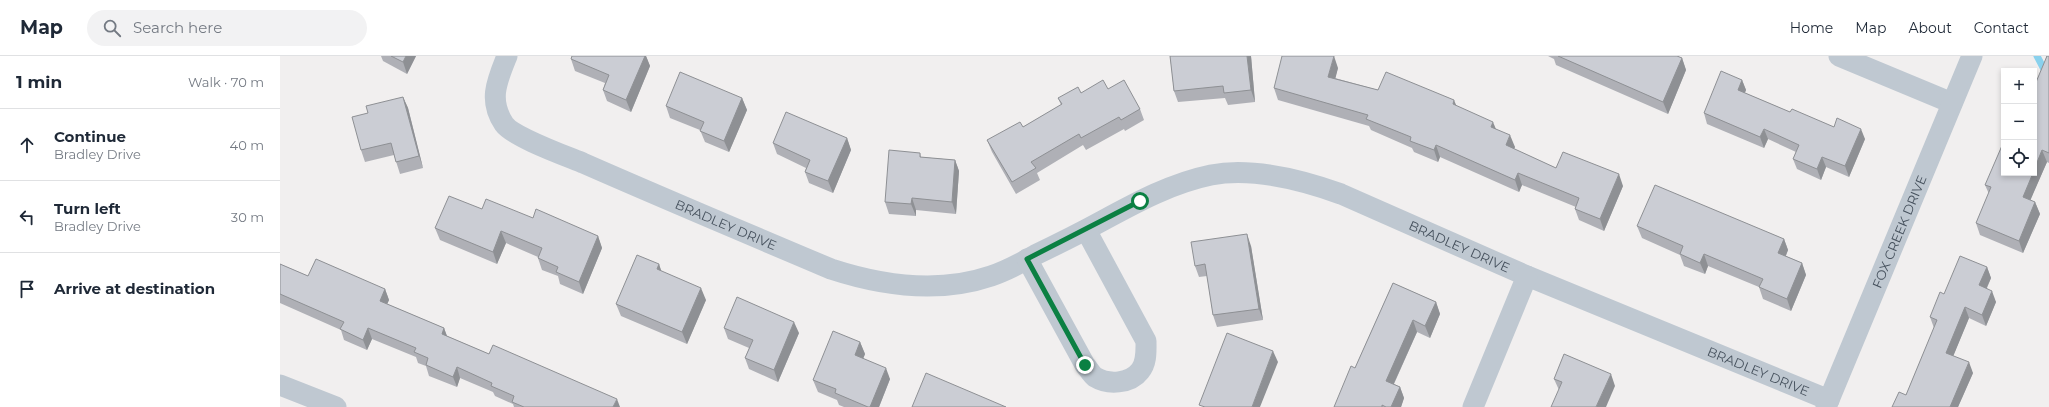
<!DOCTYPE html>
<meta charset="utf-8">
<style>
:root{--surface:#fff;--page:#f2f2f3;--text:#1f2937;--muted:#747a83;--line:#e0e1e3}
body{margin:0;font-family:Montserrat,sans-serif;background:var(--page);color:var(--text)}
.controls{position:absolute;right:12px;top:12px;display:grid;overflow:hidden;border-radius:0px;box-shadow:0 2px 6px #0003}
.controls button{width:36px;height:36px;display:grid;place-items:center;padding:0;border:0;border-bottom:1px solid var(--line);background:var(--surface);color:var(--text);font:20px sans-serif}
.stop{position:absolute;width:12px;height:12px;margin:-9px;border:3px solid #0b8043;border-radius:50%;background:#fff}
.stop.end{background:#0b8043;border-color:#fff;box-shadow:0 1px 4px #0008}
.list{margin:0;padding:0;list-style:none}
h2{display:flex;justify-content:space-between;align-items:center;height:52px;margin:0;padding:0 16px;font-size:17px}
h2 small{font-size:13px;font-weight:400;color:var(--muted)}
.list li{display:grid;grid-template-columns:26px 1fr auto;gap:12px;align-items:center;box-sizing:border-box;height:72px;padding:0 16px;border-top:1px solid var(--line)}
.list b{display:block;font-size:15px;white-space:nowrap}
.list p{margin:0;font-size:13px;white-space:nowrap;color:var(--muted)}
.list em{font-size:13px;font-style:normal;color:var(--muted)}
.icon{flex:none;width:22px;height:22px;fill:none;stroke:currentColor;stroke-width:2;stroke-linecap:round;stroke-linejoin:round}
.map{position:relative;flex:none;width:1769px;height:351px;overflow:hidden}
header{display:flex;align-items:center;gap:24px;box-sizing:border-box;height:56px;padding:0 20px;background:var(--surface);border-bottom:1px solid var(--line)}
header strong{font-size:19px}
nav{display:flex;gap:22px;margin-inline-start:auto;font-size:14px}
.search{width:280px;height:36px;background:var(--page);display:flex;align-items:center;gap:10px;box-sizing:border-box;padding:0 14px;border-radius:22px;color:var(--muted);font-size:15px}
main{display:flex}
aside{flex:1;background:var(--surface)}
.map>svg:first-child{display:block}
</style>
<header>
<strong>Map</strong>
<div class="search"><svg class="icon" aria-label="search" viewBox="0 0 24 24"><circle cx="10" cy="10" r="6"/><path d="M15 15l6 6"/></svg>Search here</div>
<nav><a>Home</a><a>Map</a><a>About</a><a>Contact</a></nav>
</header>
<main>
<aside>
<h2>1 min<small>Walk · 70 m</small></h2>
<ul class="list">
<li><svg class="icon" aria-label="ahead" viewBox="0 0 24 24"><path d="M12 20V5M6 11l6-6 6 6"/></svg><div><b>Continue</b><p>Bradley Drive</p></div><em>40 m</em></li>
<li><svg class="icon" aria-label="left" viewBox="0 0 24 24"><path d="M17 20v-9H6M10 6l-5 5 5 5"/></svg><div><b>Turn left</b><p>Bradley Drive</p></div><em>30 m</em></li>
<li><svg class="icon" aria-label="arrive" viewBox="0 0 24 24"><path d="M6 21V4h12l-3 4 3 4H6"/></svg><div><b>Arrive at destination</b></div></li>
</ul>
</aside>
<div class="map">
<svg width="1769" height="351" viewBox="0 0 1769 351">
<rect width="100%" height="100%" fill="#f1efef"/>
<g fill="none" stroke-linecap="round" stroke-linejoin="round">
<path stroke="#89d1ed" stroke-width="7" d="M1757 0 1769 23"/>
<g stroke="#bfc8d1" stroke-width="21">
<path id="s1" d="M227 0C217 25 208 44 224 68 233 81 286 100 303 107 385 143 468 178 551 213 603 230 658 238 711 220 726 215 741 207 755 199 778 188 800 177 822 165 857 146 892 127 931 119 973 111 1022 124 1061 138L1247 220 1549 344"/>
<path d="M1559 0 1672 47"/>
<path d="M747 203 805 309C808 312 811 318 815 321 828 329 850 328 860 315 867 307 866 295 866 285L806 174"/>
<path d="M0 329 56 351"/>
<path d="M1193 351 1247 220"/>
<path id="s2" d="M1546 351 1692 0"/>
</g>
</g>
<g fill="#afb0b6">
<path d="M101 0H136L127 18 103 5Z"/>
<path d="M292 0H366L370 10 351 56 327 45 323 34 325 27 295 15 291 3Z"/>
<path d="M890 0H971L975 46 948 49 945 42 898 46 894 35Z"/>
<path d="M1268 0H1397L1402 2 1406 14 1388 58 1276 9 1274 3Z"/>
<path d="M1766 0H1769V107L1767 106 1750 144 1755 146 1760 158 1743 197 1700 179 1696 167 1709 138 1705 129 1724 117 1766 2Z"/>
<path d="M1058 12 1055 22 1098 34 1176 50 1216 73 1235 91 1234 93 1276 112 1343 130 1324 175 1299 164 1295 153 1296 151 1242 129 1239 136 1160 101 1158 106 1134 96 1132 92 1091 74 1089 70 998 44 994 32Z"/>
<path d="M1462 24 1466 34 1465 37 1510 56 1554 71 1585 83 1569 121 1546 111 1541 124 1517 113 1513 103 1516 96 1488 83 1484 92 1427 68 1424 57Z"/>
<path d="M828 33 860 53 864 64 845 75 844 73 806 94 803 89 757 117 760 124 736 138 712 96 707 84 743 71 781 49 778 42 801 37Z"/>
<path d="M123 41 128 52 143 112 120 118 114 99 85 106 81 94 88 57Z"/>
<path d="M462 42 467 54 449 96 425 86 420 74 390 62 386 50Z"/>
<path d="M567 82 571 94 553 137 529 127 525 116 526 112 497 98 493 87Z"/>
<path d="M640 97 641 101 675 104 679 115 676 158 636 154V160L609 158 605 146Z"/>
<path d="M202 153 253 162 318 180 322 192 303 238 280 228 278 220 262 214 258 202V201L226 187 217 208 160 184 155 172Z"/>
<path d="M1357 170 1504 183 1508 194 1506 200 1522 207 1526 219 1511 255 1483 243 1479 231 1428 210 1425 218 1404 210 1400 199 1362 182Z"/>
<path d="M971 190 983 264 937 271 933 259 927 220 919 221 915 210Z"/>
<path d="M0 208 28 220 105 233 109 244 107 248 164 272 167 280 209 298 340 351H234L233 348 215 340 213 336 180 322 177 331 149 320 146 310 138 307 136 301 92 283 87 294 64 284 61 274 0 247Z"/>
<path d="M379 208 381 215 426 244 407 288 341 260 336 248Z"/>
<path d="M1707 211 1711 222 1707 232 1716 246 1706 270 1689 262 1673 300 1693 317 1678 351H1612L1626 339 1654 272 1650 261 1664 238Z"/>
<path d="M1113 227 1156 246 1160 258 1150 282 1137 276 1114 328 1120 331 1124 342 1121 351H1054L1075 312Z"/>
<path d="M444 272 519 277 498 326 469 313 465 302 469 292 448 283Z"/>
<path d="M580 286 585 298 583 302 610 323 599 351H564L559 349 557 344 538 336 533 324Z"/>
<path d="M1274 323 1335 330 1279 334Z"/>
</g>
<g fill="#8e9094">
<path d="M126 0H136L127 18 123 6Z"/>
<path d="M365 0H366L370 10 351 56 346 44Z"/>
<path d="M967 0H971L975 46 971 34Z"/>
<path d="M1054 0 1058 12 1053 32 1048 21Z"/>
<path d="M1402 2 1406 14 1388 58 1383 46Z"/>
<path d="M1462 24 1466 34 1461 44 1458 34Z"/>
<path d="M123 41 128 52 143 112 139 100Z"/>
<path d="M462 42 467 54 449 96 444 85Z"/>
<path d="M1174 44 1179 56 1173 48Z"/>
<path d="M1213 66 1218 78 1211 71Z"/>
<path d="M1484 73 1488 83 1484 92 1480 81Z"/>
<path d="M1581 73 1585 83 1569 121 1565 110Z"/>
<path d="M1230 79 1235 91 1230 101 1226 89Z"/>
<path d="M567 82 571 94 553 137 548 125Z"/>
<path d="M1156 89 1160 101 1158 106 1154 94Z"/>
<path d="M1762 94 1767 106 1747 152 1743 141 1753 117H1754V114Z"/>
<path d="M1542 101 1546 111 1541 124 1537 113Z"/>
<path d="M675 104 679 115 676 158 672 146Z"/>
<path d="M1238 117 1242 129 1239 136 1235 124Z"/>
<path d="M1339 118 1343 130 1324 175 1320 163Z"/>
<path d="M632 142 636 154V160L631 148Z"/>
<path d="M1755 146 1760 158 1743 197 1739 185Z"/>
<path d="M221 175 226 187 217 208 213 196Z"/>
<path d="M967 178 971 190 983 264 979 253Z"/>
<path d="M318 180 322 192 303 238 299 226Z"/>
<path d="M1504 183 1508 194 1502 208 1498 197Z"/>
<path d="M1424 198 1428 210 1425 218 1420 207Z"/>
<path d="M1522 207 1526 219 1511 255 1507 243Z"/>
<path d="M379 208 383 220 377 213Z"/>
<path d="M1707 211 1711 222 1703 240 1699 229Z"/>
<path d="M421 232 426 244 407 288 402 276Z"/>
<path d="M105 233 109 244 104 255 100 245Z"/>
<path d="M1712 235 1716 246 1706 270 1702 259Z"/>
<path d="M1156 246 1160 258 1150 282 1145 270Z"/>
<path d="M1685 251 1689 262 1670 308 1666 297Z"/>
<path d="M1133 264 1137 276 1110 336 1106 325Z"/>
<path d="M514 266 519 277 498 326 494 314Z"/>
<path d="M88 272 92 283 87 294 83 284Z"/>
<path d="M164 272 168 283 162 278Z"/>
<path d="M580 286 585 298 580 311 575 299Z"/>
<path d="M993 295 998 306 980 351H972Z"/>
<path d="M1689 306 1693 317 1678 351H1670Z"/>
<path d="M177 311 180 322 177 331 173 321Z"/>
<path d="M606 312 610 323 599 351H590Z"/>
<path d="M1331 318 1335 330 1326 351H1316Z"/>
<path d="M1120 331 1124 342 1121 351H1111Z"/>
<path d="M337 343 340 351H333Z"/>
</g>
<g fill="#cbcdd4" stroke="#8e9094">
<path d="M111 0H126L123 6Z"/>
<path d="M292 0H365L346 44 323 34 329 19 291 3Z"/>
<path d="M890 0H967L971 34 944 37 943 30 894 35Z"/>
<path d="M1002 0H1054L1048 21 1098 34 1106 16 1174 44 1173 48 1213 66 1211 71 1230 79 1226 89 1276 112 1283 96 1339 118 1320 163 1295 153 1299 142 1238 117 1235 124 1156 89 1154 94 1130 85 1131 81 1086 63 1088 59 994 32Z"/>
<path d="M1278 0H1397L1402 2 1383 46Z"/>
<path d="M1767 0H1769V97L1762 94 1754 114V31Z"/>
<path d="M1441 15 1462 24 1458 34 1510 56 1512 53 1554 71 1557 62 1581 73 1565 110 1542 101 1537 113 1513 103 1519 89 1484 73 1480 81 1424 57Z"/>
<path d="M400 16 462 42 444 85 420 75 424 66 386 50Z"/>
<path d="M823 24 828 33 844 24 860 53 841 64 839 61 801 82 799 78 751 106 756 112 732 126 707 84 740 66 743 71 782 48 778 42 798 31 801 37Z"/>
<path d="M123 41 139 100 116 106 111 87 81 94 72 61 88 57 86 50Z"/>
<path d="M506 56 567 82 548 125 525 116 530 104 493 87Z"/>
<path d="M1724 85V117H1753L1743 141 1755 146 1739 185 1696 167 1711 131 1705 129Z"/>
<path d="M609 94 640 97V101L675 104 672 146 632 142 631 148 605 146Z"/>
<path d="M1375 129 1504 183 1498 197 1522 207 1507 243 1479 231 1483 223 1424 198 1420 207 1400 198 1403 190 1357 170Z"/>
<path d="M169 140 202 153 206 143 253 162 256 153 318 180 299 226 276 216 278 211 258 202 262 192 221 175 213 196 155 172Z"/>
<path d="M967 178 979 253 933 259 925 208 915 210 911 186Z"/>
<path d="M357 199 379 208 377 213 421 232 402 276 336 248Z"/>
<path d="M1680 200 1707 211 1699 229 1712 235 1702 259 1685 251 1666 297 1689 306 1670 351H1612L1619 336 1626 339 1657 264 1650 261 1660 236 1664 238Z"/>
<path d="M36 203 105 233 100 245 164 272 162 278 209 298 213 289 337 343 333 351H244L232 346 234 340 211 330 212 327 177 311 173 321 146 309 148 302 134 296 136 292 88 272 83 284 60 273 64 266 0 238V208L28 220Z"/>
<path d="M1113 227 1156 246 1145 270 1133 264 1106 325 1120 331 1111 351H1106L1102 349V351H1054L1071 310 1075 312Z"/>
<path d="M457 241 514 266 494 314 465 302 473 284 444 272Z"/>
<path d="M553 275 580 286 575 299 606 312 590 351H588L555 337 556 333 533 324Z"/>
<path d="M947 277 993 295 972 351H925L919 349Z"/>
<path d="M1284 298 1331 318 1316 351H1271L1282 326 1274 323Z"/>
<path d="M646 317 726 351H632Z"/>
</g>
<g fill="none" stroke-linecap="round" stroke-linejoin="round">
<path stroke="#0b8043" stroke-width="5" d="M805 309 747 203 860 145"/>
</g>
<g text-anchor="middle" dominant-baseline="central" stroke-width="4" stroke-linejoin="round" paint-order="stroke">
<g font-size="13" fill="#46515d" stroke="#fff">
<text stroke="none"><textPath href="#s1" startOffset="316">BRADLEY DRIVE</textPath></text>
<text stroke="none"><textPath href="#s2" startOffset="190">FOX CREEK DRIVE</textPath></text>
<text stroke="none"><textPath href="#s1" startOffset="1098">BRADLEY DRIVE</textPath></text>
<text stroke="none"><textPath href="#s1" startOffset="1422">BRADLEY DRIVE</textPath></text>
</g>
</g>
</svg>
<div class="controls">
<button>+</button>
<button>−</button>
<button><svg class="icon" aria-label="locate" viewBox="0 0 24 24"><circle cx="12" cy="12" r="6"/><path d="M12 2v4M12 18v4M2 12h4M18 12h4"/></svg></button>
</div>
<div class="stop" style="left:860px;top:145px"></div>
<div class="stop end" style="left:805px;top:309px"></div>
</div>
</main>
